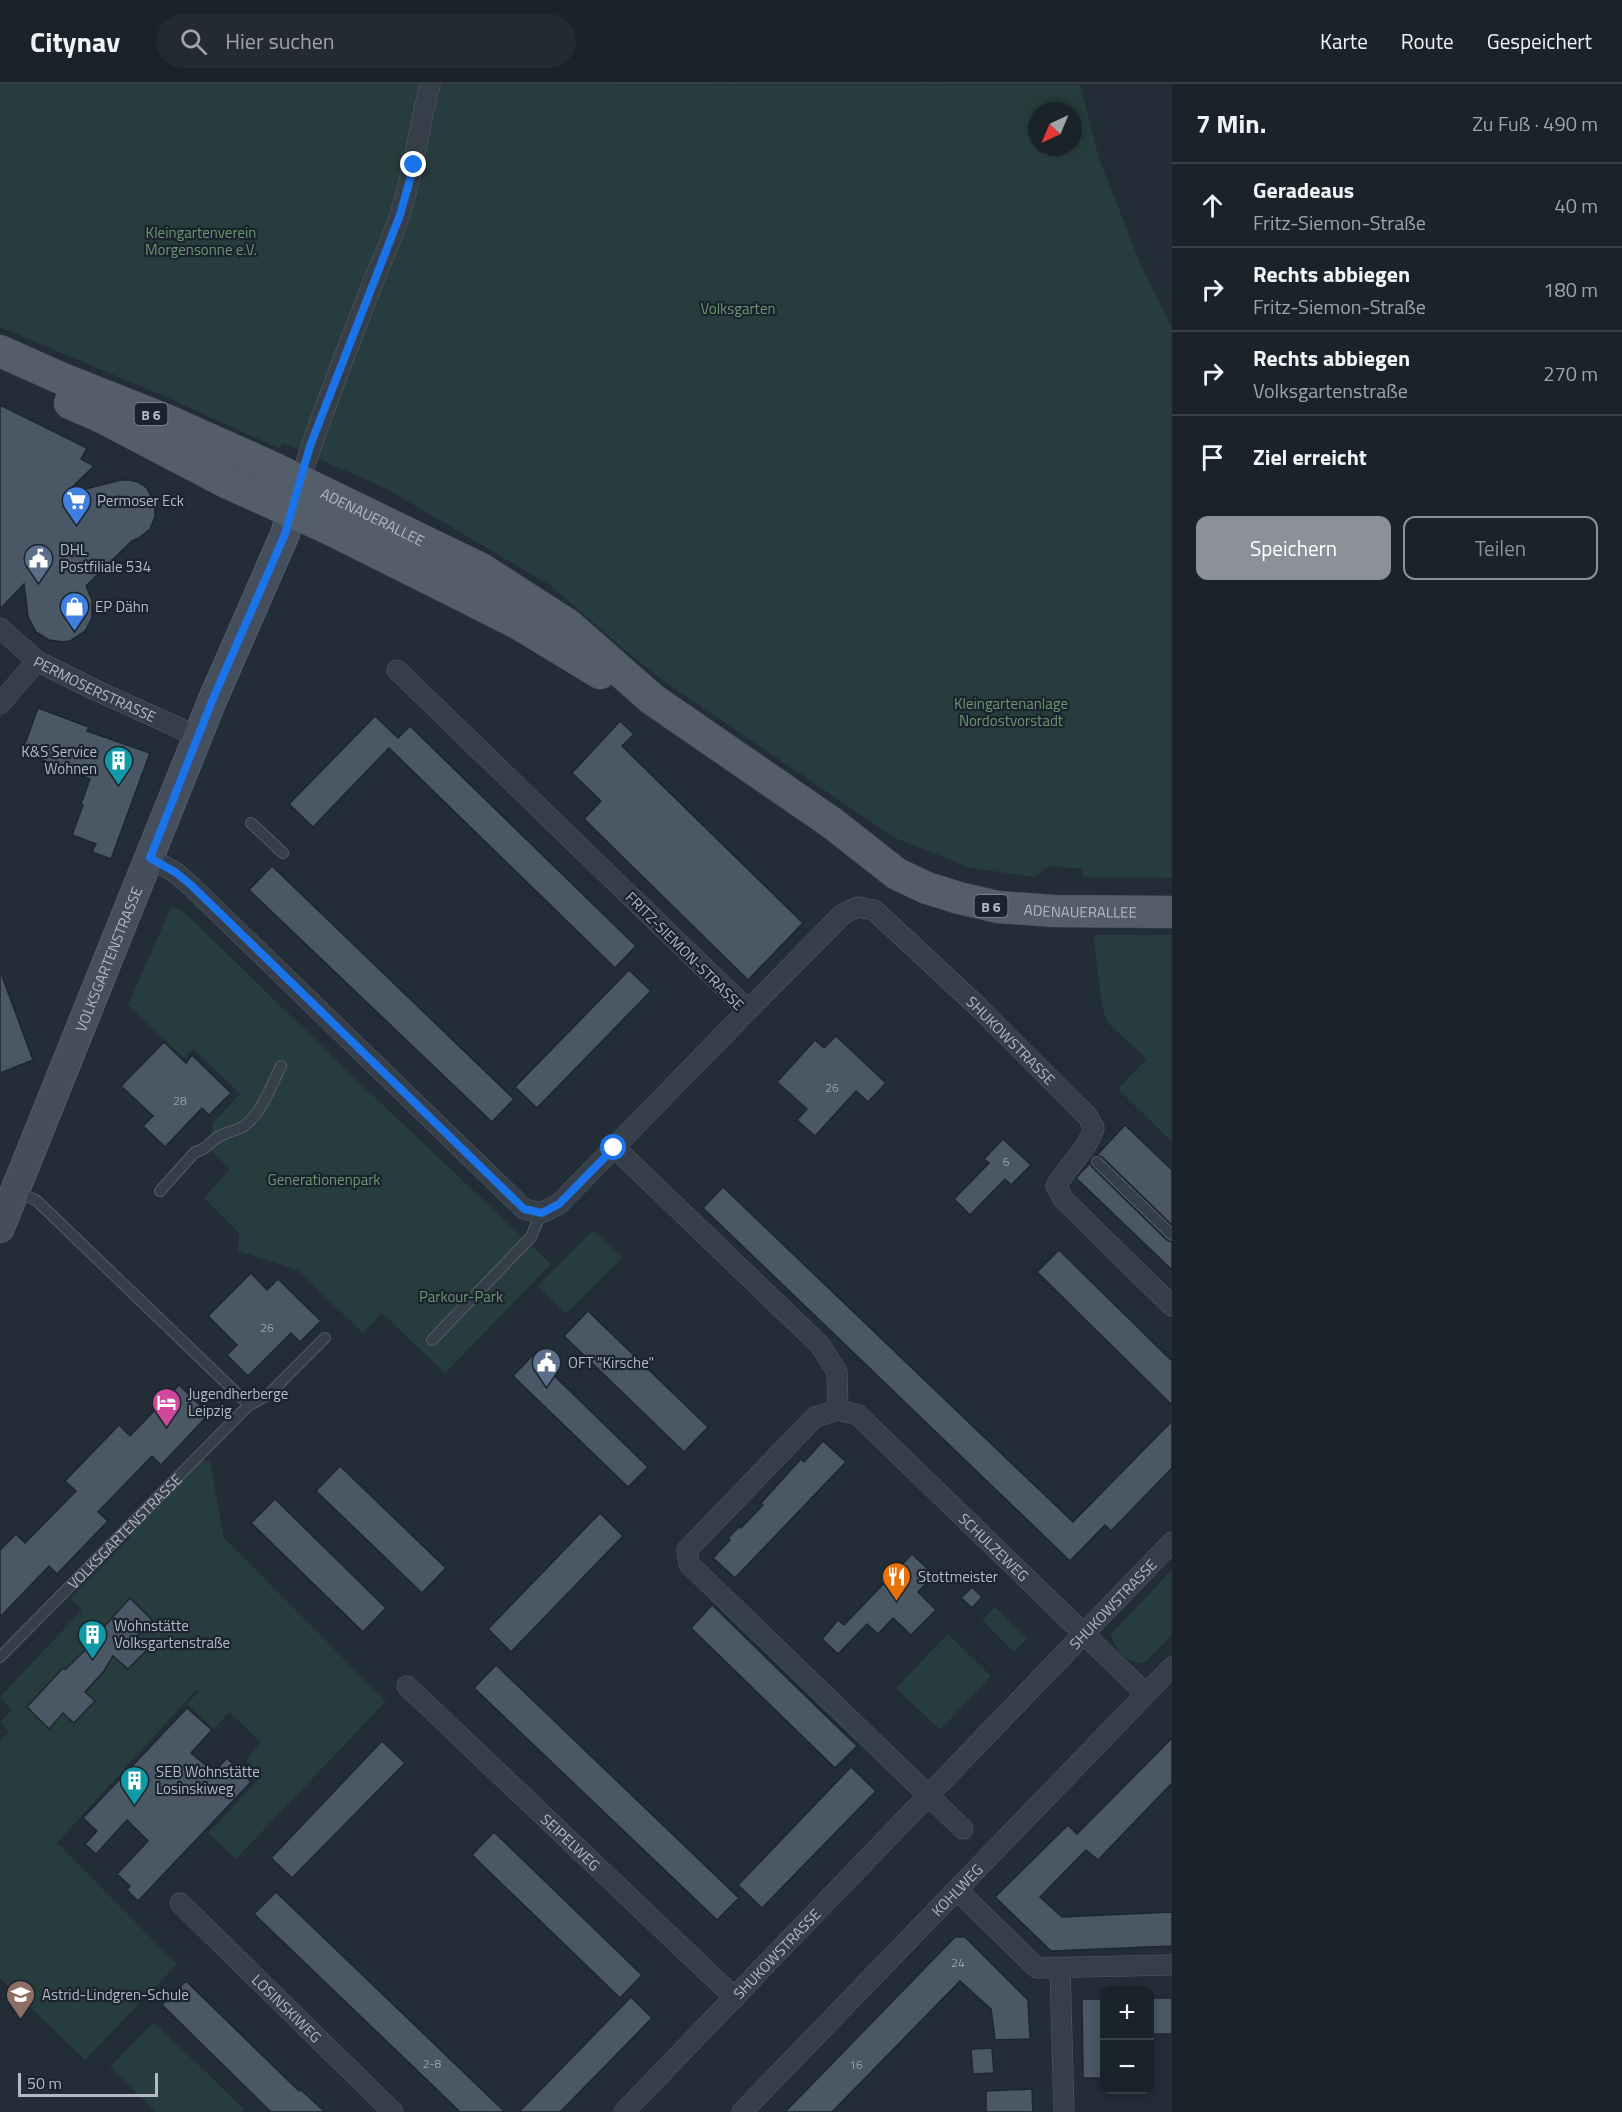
<!DOCTYPE html>
<html lang="de">
<meta charset="utf-8">
<style>
:root{--surface:#1a222a;--page:#232a32;--text:#f1f3f6;--muted:#9fa4a8;--line:#383f47;--accent:#8c9099}
body{margin:0;font-family:"Titillium Web",sans-serif;background:var(--page);color:var(--text)}
.controls{position:absolute;right:18px;bottom:18px;display:grid;overflow:hidden;border-radius:12px;box-shadow:0 3px 9px #0003}
.controls button{width:54px;height:54px;display:grid;place-items:center;padding:0;border:0;border-bottom:2px solid var(--line);background:var(--surface);color:var(--text);font:30px sans-serif}
.compass{position:absolute;left:1028px;top:18px;width:54px;height:54px;border-radius:50%;background:var(--surface);box-shadow:0 3px 9px #0003;rotate:224deg}
.scale{position:absolute;left:18px;bottom:15px;width:140px;box-sizing:border-box;padding-left:6px;border:3px solid #b1bac5;border-top:0;font-size:16px;line-height:21px;white-space:nowrap;color:#b1bac5;-webkit-text-stroke:4px #1b242e;paint-order:stroke}
.stop{position:absolute;width:18px;height:18px;margin:-14px;border:4px solid #1a73e8;border-radius:50%;background:#fff}
.stop.end{background:#1a73e8;border-color:#fff;box-shadow:0 2px 6px #0008}
.list{margin:0;padding:0;list-style:none}
h2{display:flex;justify-content:space-between;align-items:center;height:78px;margin:0;padding:0 24px;font-size:26px}
h2 small{font-size:20px;font-weight:400;color:var(--muted)}
.list li{display:grid;grid-template-columns:39px 1fr auto;gap:18px;align-items:center;box-sizing:border-box;height:84px;padding:0 24px;border-top:2px solid var(--line)}
.list b{display:block;font-size:22px;white-space:nowrap}
.list p{margin:0;font-size:20px;white-space:nowrap;color:var(--muted)}
.list em{font-size:20px;font-style:normal;color:var(--muted)}
.actions{display:flex;gap:12px;padding:18px 24px}
.actions a{flex:1;padding:14px 0;border:2px solid var(--accent);border-radius:12px;text-align:center;font-size:21px;color:var(--accent)}
.actions .main{background:var(--accent);color:#fff}
.icon{flex:none;width:33px;height:33px;fill:none;stroke:currentColor;stroke-width:2;stroke-linecap:round;stroke-linejoin:round}
.map{position:relative;flex:none;width:1172px;height:2028px;overflow:hidden}
header{display:flex;align-items:center;gap:36px;box-sizing:border-box;height:84px;padding:0 30px;background:var(--surface);border-bottom:2px solid var(--line)}
header strong{font-size:28px}
nav{display:flex;gap:33px;margin-inline-start:auto;font-size:21px}
.search{width:420px;height:54px;background:var(--page);display:flex;align-items:center;gap:15px;box-sizing:border-box;padding:0 21px;border-radius:33px;color:var(--muted);font-size:22px}
main{display:flex}
aside{flex:1;background:var(--surface)}
.map>svg:first-child{display:block}
</style>
<header>
<strong>Citynav</strong>
<div class="search"><svg class="icon" aria-label="search" viewBox="0 0 24 24"><circle cx="10" cy="10" r="6"/><path d="M15 15l6 6"/></svg>Hier suchen</div>
<nav><a>Karte</a><a>Route</a><a>Gespeichert</a></nav>
</header>
<main>
<div class="map">
<svg width="1172" height="2028" viewBox="0 0 1172 2028">
<rect width="100%" height="100%" fill="#222d38"/>
<g fill="#273c3c" fill-rule="evenodd">
<path d="M0 0 1080 1 1099 74 1140 179 1172 243V794L1083 793 1082 785 1049 782 1034 793 971 784 895 754 672 603 627 568 551 502 387 405 283 359 278 364 166 313 0 243ZM1037 27H1073V63H1037Z"/>
<path d="M171 823 182 826 365 1004 551 1180 445 1289 382 1229 363 1249 297 1186 238 1167 239 1149 204 1114 230 1085 212 1067V1040L240 1010 193 965 184 974 128 921Z"/>
<path d="M1093 851H1172V1058L1118 1005 1147 975 1108 939 1102 923Z"/>
<path d="M593 1146 622 1174 566 1230 538 1202Z"/>
<path d="M201 1377H210L224 1454 386 1617 236 1775 208 1749 262 1692 246 1676 261 1658 229 1628 214 1645 187 1620 199 1607 197 1605 57 1759 177 1880 85 1976 0 1894V1657L9 1647 0 1638 12 1626 0 1613 82 1526 70 1514 130 1454 128 1451Z"/>
<path d="M1172 1486V1551L1143 1580C1123 1576 1118 1569 1111 1550Z"/>
<path d="M995 1523 1027 1554 1014 1568 982 1536Z"/>
<path d="M948 1550 991 1592 940 1646 896 1604Z"/>
<path d="M154 1938 244 2025 241 2028H156L110 1983Z"/>
</g>
<g fill="#4a5764" stroke="#1d2630" stroke-width="1.5">
<path d="M0 321 87 364 81 375 94 382 65 410 121 396H129L138 398 146 403 155 419V433L150 445 139 454 132 457 86 502 92 516V534L85 547 70 557 63 558 49 556 36 548 28 533 24 500 0 525Z"/>
<path d="M38 624 89 643 87 647 150 669 111 775 92 768 96 760 72 751 83 721 81 720 90 695 22 668Z"/>
<path d="M375 632 398 654 410 642 636 862 615 884 389 664 313 743 289 720Z"/>
<path d="M620 637 634 650 622 662 803 839 748 896 584 735 601 717 572 689Z"/>
<path d="M272 782 514 1015 492 1038 249 806Z"/>
<path d="M629 886 651 907 537 1024 515 1003Z"/>
<path d="M1 889 33 976 0 989V890Z"/>
<path d="M836 952 886 999 868 1018 856 1007 815 1052 797 1036 807 1025 777 998 815 956 824 964Z"/>
<path d="M164 958 186 979 192 971 231 1009 209 1031 202 1024 165 1063 143 1042 153 1032 121 1002Z"/>
<path d="M1125 1041 1172 1086V1141L1102 1073 1097 1071Z"/>
<path d="M1003 1055 1031 1081 1011 1101 1005 1095 970 1131 954 1115 989 1079 984 1075Z"/>
<path d="M1090 1079 1092 1083 1167 1156 1172 1158V1186L1076 1094Z"/>
<path d="M723 1103 1073 1438 1172 1337V1384L1111 1447 1105 1441 1070 1477 703 1124Z"/>
<path d="M1059 1166 1172 1277V1321L1037 1188Z"/>
<path d="M251 1189 267 1206 278 1195 321 1237 300 1258 291 1249 248 1292 227 1271 237 1261 208 1232Z"/>
<path d="M588 1227 708 1343 684 1368 564 1252Z"/>
<path d="M533 1271 648 1383 628 1403 513 1292Z"/>
<path d="M179 1301 209 1330 161 1381 152 1372 98 1428 108 1437 57 1490 49 1482 0 1533V1466L16 1450 25 1459 76 1407 65 1397 119 1341 130 1352Z"/>
<path d="M823 1357 846 1378 735 1494 713 1474 730 1456 728 1454 740 1442 741 1444 763 1421 761 1419 789 1388 801 1375 804 1378Z"/>
<path d="M340 1382 446 1484 422 1509 316 1407Z"/>
<path d="M275 1415 386 1524 363 1548 251 1439Z"/>
<path d="M600 1429 623 1452 511 1568 488 1545Z"/>
<path d="M912 1470 934 1491 918 1508 936 1526 911 1551 893 1534 878 1550 867 1540 838 1570 822 1555 838 1536 844 1541Z"/>
<path d="M972 1503 982 1513 972 1524 961 1514Z"/>
<path d="M130 1514 152 1536 137 1552 149 1564 128 1585 113 1572 104 1587 85 1608 95 1617 74 1639 63 1629 49 1645 27 1623 62 1585H66L93 1558 94 1554Z"/>
<path d="M712 1521 857 1662 835 1684 691 1544Z"/>
<path d="M496 1581 739 1814 717 1836 474 1604Z"/>
<path d="M187 1624 212 1646 191 1669 214 1688 227 1674 251 1698 138 1817 127 1806 130 1802 117 1790 148 1757 127 1736 96 1770 85 1760 97 1747 83 1734Z"/>
<path d="M1172 1654V1699L1098 1776 1086 1766 1040 1813 1062 1833 1172 1828V1862L1051 1867 995 1813 1068 1741 1077 1750Z"/>
<path d="M382 1657 405 1679 292 1794 271 1774Z"/>
<path d="M851 1683 876 1707 762 1824 738 1801Z"/>
<path d="M494 1748 642 1891 620 1914 472 1771Z"/>
<path d="M276 1808 400 1927 505 2028H460L453 2021 254 1830Z"/>
<path d="M955 1853H965L1028 1916 1030 1955 995 1956 991 1925 960 1897 832 2028H785Z"/>
<path d="M186 1897 299 2007 300 2005 325 2028H271L162 1921Z"/>
<path d="M631 1913 652 1934 613 1974 560 2028H519Z"/>
<rect x="1149" y="1914" width="23" height="36"/>
<path d="M1082 1915H1104V1994H1083Z"/>
<path d="M992 1964 994 1989 973 1990 971 1965Z"/>
<path d="M1032 2005 1033 2028H986V2007Z"/>
</g>
<g fill="none" stroke-linecap="round" stroke-linejoin="round">
<defs>
<g id="service">
<path d="M251 739 283 769"/>
<path d="M1097 1078 1172 1151"/>
<path d="M160 1107 195 1068C208 1065 208 1059 218 1053 226 1048 236 1047 244 1042 262 1029 271 1002 281 982"/>
<path d="M15 1108 36 1116 249 1321"/>
<path d="M432 1256 531 1153 541 1129"/>
<path id="s1" d="M0 1573 249 1321 268 1311 325 1254"/>
</g>
<g id="minor">
<path d="M300 397C321 329 348 264 373 198 382 176 393 153 400 130 414 87 419 43 430 0"/>
<path id="s2" d="M0 544 37 577 93 605 199 653"/>
<path d="M0 620 37 577"/>
<path d="M149 774 175 788 191 802 524 1125 541 1129 559 1120 748 926 397 586"/>
<path id="s3" d="M748 926 843 830 858 823 874 826 974 919 1088 1033 1094 1044C1087 1066 1068 1082 1056 1102L1064 1116 1172 1222"/>
<path d="M614 1063 820 1261 837 1288 838 1326"/>
<path id="s4" d="M407 1602 735 1914"/>
<path id="s5" d="M963 1745 689 1480 687 1466 815 1333 838 1326 858 1331 1146 1610"/>
<path d="M957 1806 1037 1884 1172 1881"/>
<path id="s6" d="M180 1819 393 2028"/>
<path d="M1060 1884 1064 2028"/>
<path id="s7" d="M624 2028 1172 1458"/>
<path id="s8" d="M742 2028 1172 1583"/>
</g>
<g id="secondary">
<path id="s9" d="M0 1144 212 617 285 450 297 407"/>
</g>
<g id="primary">
<path id="s10" d="M0 267 58 293 166 336 271 383 481 485 568 541 652 615 832 739 897 790 927 804 959 814 998 823 1054 827 1172 828"/>
<path d="M70 319 100 332 226 398 330 445 466 513 521 541 600 589"/>
</g>
</defs>
<use href="#service" stroke="#545d67" stroke-width="12"/>
<use href="#minor" stroke="#545d67" stroke-width="21"/>
<use href="#secondary" stroke="#545d67" stroke-width="30"/>
<use href="#primary" stroke="#3f4852" stroke-width="33"/>
<use href="#service" stroke="#363f49" stroke-width="10"/>
<use href="#minor" stroke="#363f49" stroke-width="20"/>
<use href="#secondary" stroke="#444e5c" stroke-width="28"/>
<use href="#primary" stroke="#545e69" stroke-width="32"/>
</g>
<g fill="none" stroke-linecap="round" stroke-linejoin="round">
<path stroke="#1a73e8" stroke-width="8" d="M414 81 400 131 310 362 285 450 212 617 150 774 175 788 191 801 524 1125 542 1129 559 1120 614 1064"/>
</g>
<defs>
<symbol id="supermarket-pin" viewBox="-11 -11 22 30"><path d="M0 17L-7.5 6A9.5 9.5 0 1 1 7.5 6Z" fill="#3f7fe0" stroke="#1b242e"/><path d="M-6-5.5h2.5l.6 2H6L4.5 2H-2.5L-4.4-4H-6ZM-1.5 3.2a1.3 1.3 0 1 0 .1 0ZM3 3.2a1.3 1.3 0 1 0 .1 0Z" fill="#fff"/></symbol>
<symbol id="civic-pin" viewBox="-11 -11 22 30"><path d="M0 17L-7.5 6A9.5 9.5 0 1 1 7.5 6Z" fill="#5c6f8a" stroke="#1b242e"/><path d="M-.6-6.5H3V-4.5H.6V-3L4-1V1h2V6H-6V1h2V-1L-.6-3ZM-1.2 2.5V6h2.4V2.5Z" fill="#fff"/></symbol>
<symbol id="shop-pin" viewBox="-11 -11 22 30"><path d="M0 17L-7.5 6A9.5 9.5 0 1 1 7.5 6Z" fill="#3f7fe0" stroke="#1b242e"/><path d="M-5-2.5h2.3a2.7 3.5 0 0 1 5.4 0H5L5.5 6h-11ZM-1.5-2.5h3a1.5 2.3 0 0 0-3 0Z" fill="#fff"/></symbol>
<symbol id="building-pin" viewBox="-11 -11 22 30"><path d="M0 17L-7.5 6A9.5 9.5 0 1 1 7.5 6Z" fill="#0f9aa8" stroke="#1b242e"/><path d="M-4-6H4V6H1V3H-1V6H-4ZM-2.5-4.3h1.7v1.8h-1.7ZM.8-4.3h1.7v1.8H.8ZM-2.5-1h1.7V.8h-1.7ZM.8-1h1.7V.8H.8Z" fill="#fff"/></symbol>
<symbol id="hotel-pin" viewBox="-11 -11 22 30"><path d="M0 17L-7.5 6A9.5 9.5 0 1 1 7.5 6Z" fill="#d1479c" stroke="#1b242e"/><path d="M-6-4.5h1.5V1H6V5H4.5V3h-9V5H-6ZM-4 0a1.8 1.8 0 1 1 3.6 0ZM.5 0V-2.5h3Q6-2.5 6 0Z" fill="#fff"/></symbol>
<symbol id="restaurant-pin" viewBox="-11 -11 22 30"><path d="M0 17L-7.5 6A9.5 9.5 0 1 1 7.5 6Z" fill="#e8710a" stroke="#1b242e"/><path d="M-5-6h1v4h1v-4h1v4h1v-4h1v5L-1.5 .5V6h-2V.5L-5-1ZM5-6V6H3V1.5H1.5Q1.5-4 5-6Z" fill="#fff"/></symbol>
<symbol id="school-pin" viewBox="-11 -11 22 30"><path d="M0 17L-7.5 6A9.5 9.5 0 1 1 7.5 6Z" fill="#8d6e63" stroke="#1b242e"/><path d="M0-5L7-2L0 1L-7-2ZM-4 1L0 2.5L4 1V4Q0 6-4 4Z" fill="#fff"/></symbol>
</defs>
<g fill-rule="evenodd">
<use href="#supermarket-pin" x="60" y="400" width="33" height="45"/>
<use href="#civic-pin" x="22" y="458" width="33" height="45"/>
<use href="#shop-pin" x="58" y="506" width="33" height="45"/>
<use href="#building-pin" x="102" y="660" width="33" height="45"/>
<use href="#civic-pin" x="530" y="1262" width="33" height="45"/>
<use href="#hotel-pin" x="150" y="1302" width="33" height="45"/>
<use href="#restaurant-pin" x="880" y="1476" width="33" height="45"/>
<use href="#building-pin" x="76" y="1534" width="33" height="45"/>
<use href="#building-pin" x="118" y="1680" width="33" height="45"/>
<use href="#school-pin" x="4" y="1894" width="33" height="45"/>
</g>
<g text-anchor="middle" dominant-baseline="central" stroke-width="4.5" stroke-linejoin="round" paint-order="stroke">
<g font-size="12" fill="#97a1ad">
<text x="832" y="1003">26</text>
<text x="180" y="1016">28</text>
<text x="1006" y="1077">6</text>
<text x="267" y="1243">26</text>
<text x="958" y="1878">24</text>
<text x="432" y="1979">2-8</text>
<text x="856" y="1980">16</text>
</g>
<g fill="#1b242e" stroke="#848d98" stroke-width="1.5">
<rect x="134.5" y="319" width="33" height="22" rx="4.5"/>
<rect x="974.5" y="811" width="33" height="22" rx="4.5"/>
</g>
<g font-size="14" font-weight="bold" fill="#b1bac5">
<text x="151" y="330">B 6</text>
<text x="991" y="822">B 6</text>
</g>
<g font-size="15" fill="#699570" stroke="#1b242e">
<text x="201" y="148">Kleingartenverein<tspan x="201" dy="17">Morgensonne e.V.</tspan></text>
<text x="738" y="224">Volksgarten</text>
<text x="1011" y="619">Kleingartenanlage<tspan x="1011" dy="17">Nordostvorstadt</tspan></text>
<text x="324" y="1095">Generationenpark</text>
<text x="461" y="1212">Parkour-Park</text>
</g>
<g font-size="15" fill="#b1bac5" stroke="#1b242e" text-anchor="start">
<text x="97" y="416">Permoser Eck</text>
<text x="60" y="465">DHL<tspan x="60" dy="17">Postfiliale 534</tspan></text>
<text x="95" y="522">EP Dähn</text>
<text x="97" y="667" text-anchor="end">K&amp;S Service<tspan x="97" dy="17">Wohnen</tspan></text>
<text x="568" y="1278">OFT "Kirsche"</text>
<text x="188" y="1309">Jugendherberge<tspan x="188" dy="17">Leipzig</tspan></text>
<text x="918" y="1492">Stottmeister</text>
<text x="114" y="1541">Wohnstätte<tspan x="114" dy="17">Volksgartenstraße</tspan></text>
<text x="156" y="1687">SEB Wohnstätte<tspan x="156" dy="17">Losinskiweg</tspan></text>
<text x="42" y="1910">Astrid-Lindgren-Schule</text>
</g>
<g font-size="15" fill="#b1bac5" stroke="#1b242e">
<text stroke="none"><textPath href="#s10" startOffset="408">ADENAUERALLEE</textPath></text>
<text stroke="none"><textPath href="#s2" startOffset="114">PERMOSERSTRASSE</textPath></text>
<text stroke="none"><textPath href="#s10" startOffset="1234">ADENAUERALLEE</textPath></text>
<text transform="translate(685 867) rotate(45)">FRITZ-SIEMON-STRASSE</text>
<text stroke="none"><textPath href="#s9" startOffset="290">VOLKSGARTENSTRASSE</textPath></text>
<text stroke="none"><textPath href="#s3" startOffset="357">SHUKOWSTRASSE</textPath></text>
<text stroke="none"><textPath href="#s1" startOffset="177">VOLKSGARTENSTRASSE</textPath></text>
<text stroke="none"><textPath href="#s5" startOffset="814">SCHULZEWEG</textPath></text>
<text stroke="none"><textPath href="#s7" startOffset="705">SHUKOWSTRASSE</textPath></text>
<text stroke="none"><textPath href="#s4" startOffset="226">SEIPELWEG</textPath></text>
<text stroke="none"><textPath href="#s8" startOffset="309">KOHLWEG</textPath></text>
<text stroke="none"><textPath href="#s7" startOffset="220">SHUKOWSTRASSE</textPath></text>
<text stroke="none"><textPath href="#s6" startOffset="150">LOSINSKIWEG</textPath></text>
</g>
</g>
</svg>
<div class="controls">
<button>+</button>
<button>−</button>
</div>
<svg class="compass" viewBox="-18 -18 36 36"><path d="M0-13l5 13h-10z" fill="#e53935"/><path d="M0 13l5-13h-10z" fill="#9fa4a8"/></svg>
<div class="scale">50 m</div>
<div class="stop" style="left:614px;top:1064px"></div>
<div class="stop end" style="left:414px;top:81px"></div>
</div>
<aside>
<h2>7 Min.<small>Zu Fuß · 490 m</small></h2>
<ul class="list">
<li><svg class="icon" aria-label="ahead" viewBox="0 0 24 24"><path d="M12 20V5M6 11l6-6 6 6"/></svg><div><b>Geradeaus</b><p>Fritz-Siemon-Straße</p></div><em>40 m</em></li>
<li><svg class="icon" aria-label="right" viewBox="0 0 24 24"><path d="M7 20v-9h11M14 6l5 5-5 5"/></svg><div><b>Rechts abbiegen</b><p>Fritz-Siemon-Straße</p></div><em>180 m</em></li>
<li><svg class="icon" aria-label="right" viewBox="0 0 24 24"><path d="M7 20v-9h11M14 6l5 5-5 5"/></svg><div><b>Rechts abbiegen</b><p>Volksgartenstraße</p></div><em>270 m</em></li>
<li><svg class="icon" aria-label="arrive" viewBox="0 0 24 24"><path d="M6 21V4h12l-3 4 3 4H6"/></svg><div><b>Ziel erreicht</b></div></li>
</ul>
<div class="actions"><a class="main">Speichern</a><a>Teilen</a></div>
</aside>
</main>
